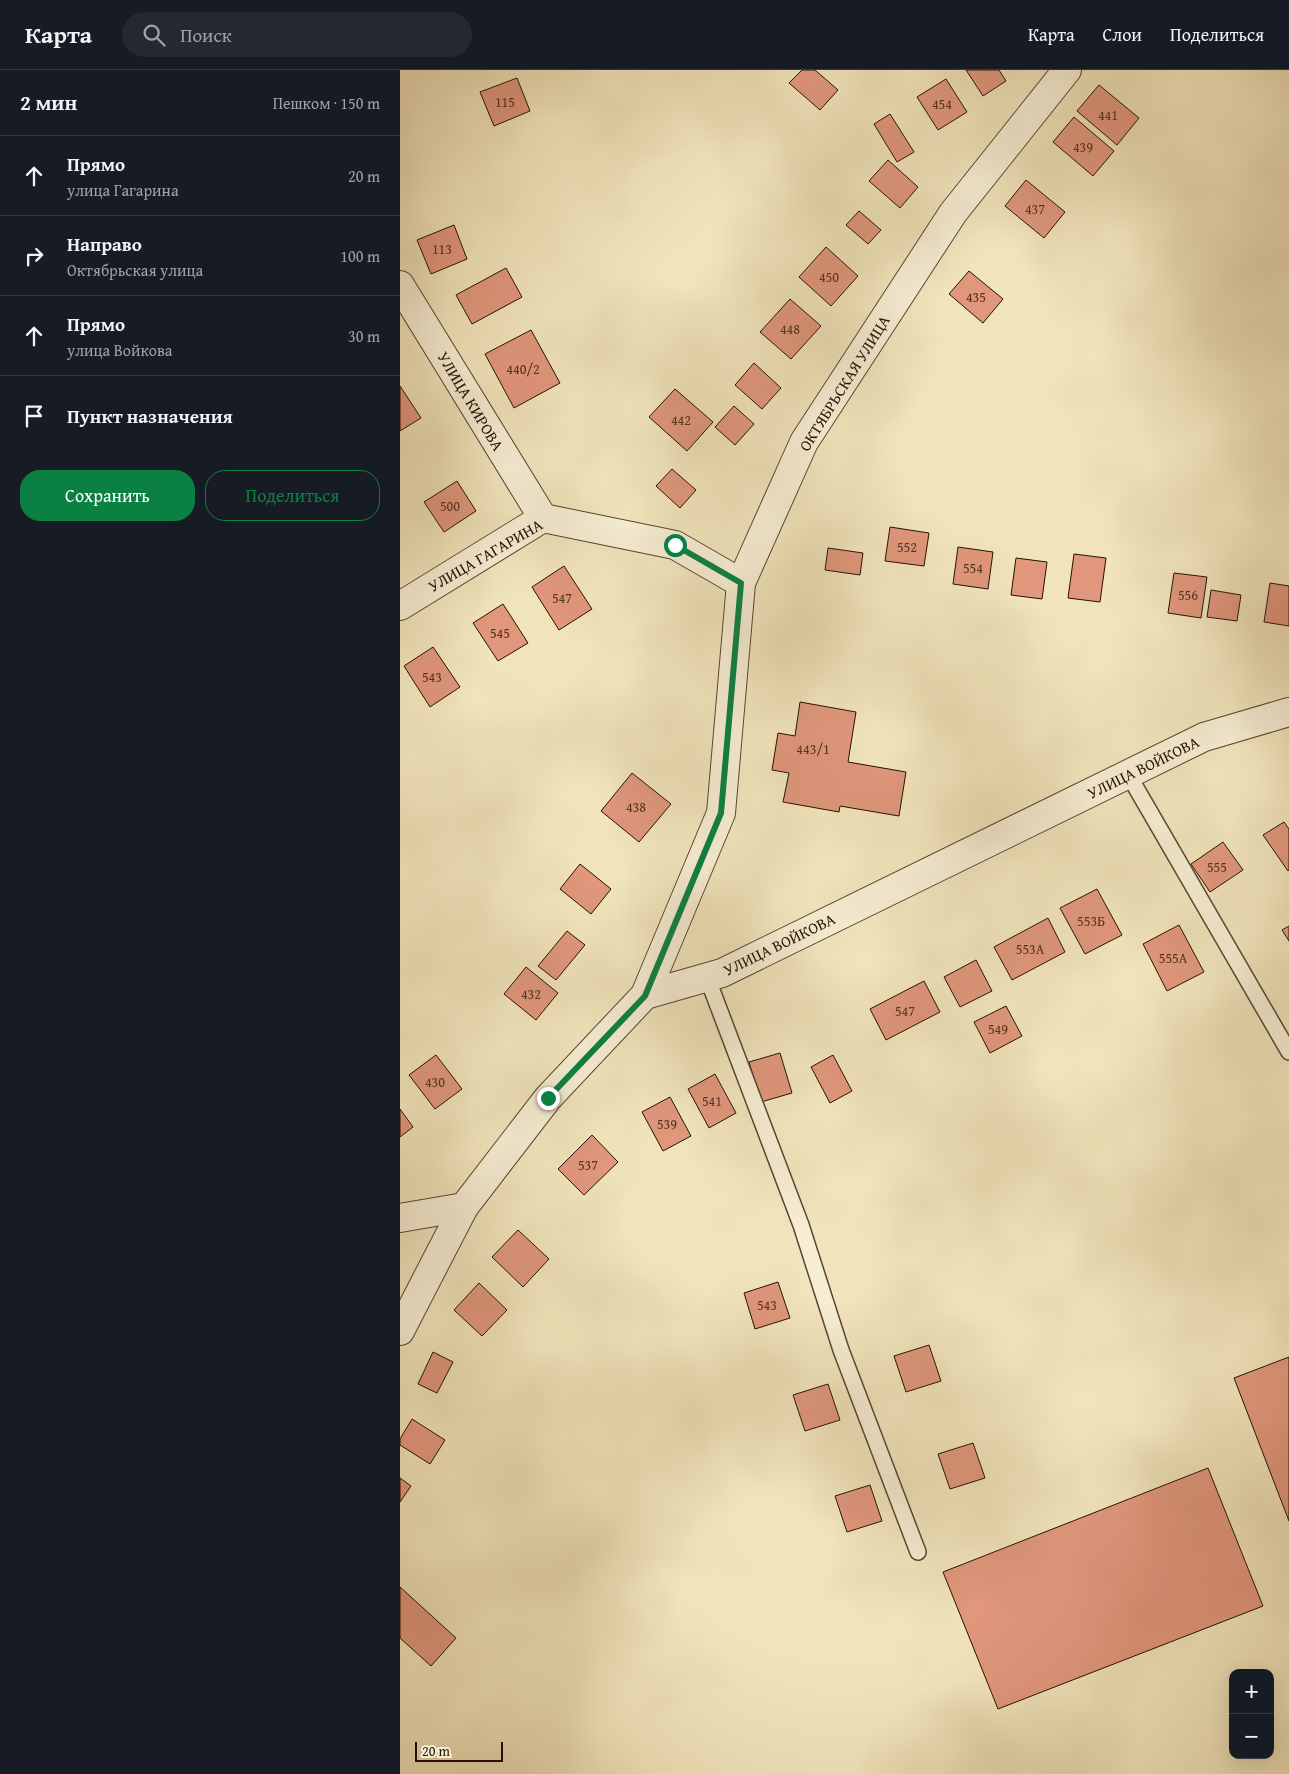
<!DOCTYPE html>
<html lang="ru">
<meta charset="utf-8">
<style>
:root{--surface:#171b24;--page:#242831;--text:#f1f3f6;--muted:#9ea1a6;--line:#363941;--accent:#0b8043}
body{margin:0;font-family:"Gentium Book Plus",serif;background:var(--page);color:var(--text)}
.controls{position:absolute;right:15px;bottom:15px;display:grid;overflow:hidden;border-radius:10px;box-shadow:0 5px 20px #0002}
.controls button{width:45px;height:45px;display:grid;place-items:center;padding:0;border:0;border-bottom:1px solid var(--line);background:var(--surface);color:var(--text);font:25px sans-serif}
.scale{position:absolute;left:15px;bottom:12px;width:88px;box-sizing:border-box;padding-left:5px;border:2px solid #261003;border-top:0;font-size:14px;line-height:18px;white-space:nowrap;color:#261003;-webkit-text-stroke:4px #f6edd3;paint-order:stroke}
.stop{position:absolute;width:15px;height:15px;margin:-11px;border:4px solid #0b8043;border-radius:50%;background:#fff}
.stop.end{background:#0b8043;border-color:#fff;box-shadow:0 1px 5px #0008}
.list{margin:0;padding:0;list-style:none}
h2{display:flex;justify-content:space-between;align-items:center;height:65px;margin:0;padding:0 20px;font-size:21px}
h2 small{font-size:16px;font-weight:400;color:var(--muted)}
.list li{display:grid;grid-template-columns:32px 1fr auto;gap:15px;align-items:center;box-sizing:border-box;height:80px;padding:0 20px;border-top:1px solid var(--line)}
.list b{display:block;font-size:19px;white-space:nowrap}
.list p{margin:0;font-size:16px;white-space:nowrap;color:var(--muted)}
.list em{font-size:16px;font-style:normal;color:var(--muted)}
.actions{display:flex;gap:10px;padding:15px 20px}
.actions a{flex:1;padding:11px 0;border:1px solid var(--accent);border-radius:20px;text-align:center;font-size:18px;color:var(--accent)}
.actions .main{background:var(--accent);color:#fff}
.icon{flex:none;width:28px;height:28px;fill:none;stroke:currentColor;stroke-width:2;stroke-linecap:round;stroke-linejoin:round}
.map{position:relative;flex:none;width:889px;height:1704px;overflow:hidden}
header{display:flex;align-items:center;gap:30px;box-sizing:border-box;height:70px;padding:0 25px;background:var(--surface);border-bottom:1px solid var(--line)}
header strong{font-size:24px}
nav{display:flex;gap:28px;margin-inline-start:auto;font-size:18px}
.search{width:350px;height:45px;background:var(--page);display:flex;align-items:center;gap:12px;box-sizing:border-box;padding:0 18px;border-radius:28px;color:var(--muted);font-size:19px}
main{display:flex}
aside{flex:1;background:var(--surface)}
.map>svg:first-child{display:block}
</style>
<header>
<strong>Карта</strong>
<div class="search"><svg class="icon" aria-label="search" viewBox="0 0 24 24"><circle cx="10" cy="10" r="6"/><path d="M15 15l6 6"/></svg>Поиск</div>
<nav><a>Карта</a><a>Слои</a><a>Поделиться</a></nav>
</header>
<main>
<aside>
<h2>2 мин<small>Пешком · 150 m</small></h2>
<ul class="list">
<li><svg class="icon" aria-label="ahead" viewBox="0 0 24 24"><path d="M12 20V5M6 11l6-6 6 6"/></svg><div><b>Прямо</b><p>улица Гагарина</p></div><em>20 m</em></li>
<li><svg class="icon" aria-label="right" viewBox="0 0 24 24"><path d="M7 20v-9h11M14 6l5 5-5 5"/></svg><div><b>Направо</b><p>Октябрьская улица</p></div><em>100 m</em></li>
<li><svg class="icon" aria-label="ahead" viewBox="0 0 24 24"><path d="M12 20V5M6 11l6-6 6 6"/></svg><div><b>Прямо</b><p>улица Войкова</p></div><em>30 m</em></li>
<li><svg class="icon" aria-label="arrive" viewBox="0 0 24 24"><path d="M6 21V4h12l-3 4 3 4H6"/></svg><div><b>Пункт назначения</b></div></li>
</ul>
<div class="actions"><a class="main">Сохранить</a><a>Поделиться</a></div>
</aside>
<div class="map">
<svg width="889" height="1704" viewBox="0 0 889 1704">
<rect width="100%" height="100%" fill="#f1e4bb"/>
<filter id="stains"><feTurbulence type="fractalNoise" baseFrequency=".004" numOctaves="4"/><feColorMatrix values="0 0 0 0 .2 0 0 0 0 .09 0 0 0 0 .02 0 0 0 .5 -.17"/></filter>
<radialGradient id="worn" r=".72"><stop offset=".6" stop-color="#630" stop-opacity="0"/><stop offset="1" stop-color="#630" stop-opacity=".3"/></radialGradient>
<g fill="#e0977c" stroke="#261003">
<path d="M402 0H415L438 20 420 40 389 13Z"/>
<path d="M566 0H599L606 11 583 26Z"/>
<path d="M117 8 130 41 94 56 80 22Z"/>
<path d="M546 9 567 42 538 60 517 27Z"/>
<path d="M699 15 739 48 717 75 677 41Z"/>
<path d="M490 44 514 82 497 92 474 54Z"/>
<path d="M674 47 714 81 693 106 653 72Z"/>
<path d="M488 90 518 117 500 138 469 111Z"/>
<path d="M626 110 665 142 644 168 605 136Z"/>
<path d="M459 141 481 160 468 174 446 155Z"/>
<path d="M54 155 67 189 31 204 17 170Z"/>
<path d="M426 177 458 206 431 236 399 207Z"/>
<path d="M106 198 122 227 72 254 56 225Z"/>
<path d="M569 201 603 229 583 253 549 224Z"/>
<path d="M390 229 421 256 391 289 360 262Z"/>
<path d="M131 260 160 313 114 338 85 284Z"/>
<path d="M354 293 381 318 362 339 335 315Z"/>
<path d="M0 316 21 348 0 361Z"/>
<path d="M275 319 313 352 287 381 249 347Z"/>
<path d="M334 336 354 354 335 375 315 357Z"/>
<path d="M272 399 296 420 280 438 256 416Z"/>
<path d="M57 411 76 441 44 462 24 432Z"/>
<path d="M490 457 529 463 524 496 485 491Z"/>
<path d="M558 477 593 482 588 519 553 514Z"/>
<path d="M428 478 463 483 460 505 425 500Z"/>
<path d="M674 484 706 488 700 532 668 528Z"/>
<path d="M616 488 647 492 642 529 611 525Z"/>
<path d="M164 496 192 539 159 560 132 517Z"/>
<path d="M774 503 807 507 801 548 768 543Z"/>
<path d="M870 513 889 516V556L864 552Z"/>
<path d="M811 520 841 525 837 551 807 547Z"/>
<path d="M103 534 128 573 98 591 73 553Z"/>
<path d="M33 577 60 617 30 637 4 596Z"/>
<path d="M400 632 456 642 448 692 506 702 499 746 440 736 439 742 383 732 389 703 372 700 378 663 395 666Z"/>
<path d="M232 703 271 734 239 772 201 741Z"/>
<path d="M884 752 889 759V800L888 801 863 765Z"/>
<path d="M823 772 843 800 810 822 791 794Z"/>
<path d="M180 794 211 819 191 844 160 819Z"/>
<path d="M697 819 722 865 685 884 660 838Z"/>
<path d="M648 848 665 882 612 910 594 877Z"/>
<path d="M779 855 804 902 767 921 743 874Z"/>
<path d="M889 856V871L882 860Z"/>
<path d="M167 861 185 875 156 910 138 896Z"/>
<path d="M576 890 592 921 560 937 544 907Z"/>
<path d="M126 897 158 923 136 950 104 924Z"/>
<path d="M524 911 540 942 486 970 470 939Z"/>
<path d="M606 936 622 966 590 983 574 952Z"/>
<path d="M380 983 392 1023 361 1032 349 992Z"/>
<path d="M36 985 62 1019 35 1039 9 1005Z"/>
<path d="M433 985 452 1021 430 1033 411 997Z"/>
<path d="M315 1004 336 1043 309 1058 288 1019Z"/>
<path d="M270 1027 291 1066 263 1081 242 1042Z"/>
<path d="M0 1039 13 1057 0 1067Z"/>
<path d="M192 1065 218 1092 184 1125 158 1099Z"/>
<path d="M118 1160 149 1189 123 1217 92 1187Z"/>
<path d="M378 1212 390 1248 355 1259 344 1223Z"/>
<path d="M79 1213 107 1240 82 1266 54 1240Z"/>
<path d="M529 1275 541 1311 506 1322 494 1286Z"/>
<path d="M33 1282 53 1292 37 1323 18 1314Z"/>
<path d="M889 1287V1451L834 1308Z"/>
<path d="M428 1314 440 1350 405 1361 393 1325Z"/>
<path d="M12 1349 45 1370 30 1394 0 1375V1369Z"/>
<path d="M573 1373 585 1408 550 1419 538 1384Z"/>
<path d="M808 1398 863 1536 598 1639 543 1502Z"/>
<path d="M0 1408 11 1416 0 1432Z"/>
<path d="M470 1415 482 1451 447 1462 435 1426Z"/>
<path d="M0 1517 56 1568 31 1596 0 1568Z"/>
</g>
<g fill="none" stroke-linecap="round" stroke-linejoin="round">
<defs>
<g id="service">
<path d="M728 704 889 982"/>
<path d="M307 907 401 1155 441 1280 518 1482"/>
</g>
<g id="minor">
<path d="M0 215 143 448"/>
<path d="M0 536 143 448 275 475 341 513"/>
<path d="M245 925 322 903 804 667 889 642"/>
<path d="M0 1148 64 1137"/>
</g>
<path id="tertiary" d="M0 1261 64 1137 148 1028 245 925 321 743 341 513 404 372 553 143 667 0"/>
</defs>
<use href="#service" stroke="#594531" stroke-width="18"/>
<use href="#minor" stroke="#594531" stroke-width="30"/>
<use href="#tertiary" stroke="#594531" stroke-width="30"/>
<use href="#service" stroke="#f6edd3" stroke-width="15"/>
<use href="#minor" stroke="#f6edd3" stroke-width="28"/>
<use href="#tertiary" stroke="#f6edd3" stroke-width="28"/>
</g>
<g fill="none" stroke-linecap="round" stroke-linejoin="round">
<path stroke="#0b8043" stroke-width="6" d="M148 1028 245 926 321 743 341 513 275 475"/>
</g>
<g text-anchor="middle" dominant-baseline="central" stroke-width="4.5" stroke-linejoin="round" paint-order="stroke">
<g font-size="14" fill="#543221">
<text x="105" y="32">115</text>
<text x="542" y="34">454</text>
<text x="708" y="45">441</text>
<text x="683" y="77">439</text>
<text x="635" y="139">437</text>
<text x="42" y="179">113</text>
<text x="429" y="207">450</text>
<text x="576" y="227">435</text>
<text x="390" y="259">448</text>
<text x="123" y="299">440/2</text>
<text x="281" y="350">442</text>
<text x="50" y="436">500</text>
<text x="507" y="477">552</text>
<text x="573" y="498">554</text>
<text x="788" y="525">556</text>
<text x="162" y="528">547</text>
<text x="100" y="563">545</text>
<text x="32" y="607">543</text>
<text x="413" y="679">443/1</text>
<text x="236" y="737">438</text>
<text x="817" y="797">555</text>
<text x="691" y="851">553Б</text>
<text x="630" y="879">553А</text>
<text x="773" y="888">555А</text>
<text x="131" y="924">432</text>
<text x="505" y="941">547</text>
<text x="598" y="959">549</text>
<text x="35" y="1012">430</text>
<text x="312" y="1031">541</text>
<text x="267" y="1054">539</text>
<text x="188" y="1095">537</text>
<text x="367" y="1235">543</text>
</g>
<g font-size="16" fill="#261003" stroke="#f6edd3">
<text transform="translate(444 313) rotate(-58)">ОКТЯБРЬСКАЯ УЛИЦА</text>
<text transform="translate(71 331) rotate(59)">УЛИЦА КИРОВА</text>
<text transform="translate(85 485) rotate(-30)">УЛИЦА ГАГАРИНА</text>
<text transform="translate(743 697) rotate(-26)">УЛИЦА ВОЙКОВА</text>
<text transform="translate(379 874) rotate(-26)">УЛИЦА ВОЙКОВА</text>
</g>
</g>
<rect width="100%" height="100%" filter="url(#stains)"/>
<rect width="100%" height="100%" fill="url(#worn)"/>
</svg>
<div class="controls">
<button>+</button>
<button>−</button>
</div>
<div class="scale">20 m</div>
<div class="stop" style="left:275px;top:475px"></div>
<div class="stop end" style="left:148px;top:1028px"></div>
</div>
</main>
